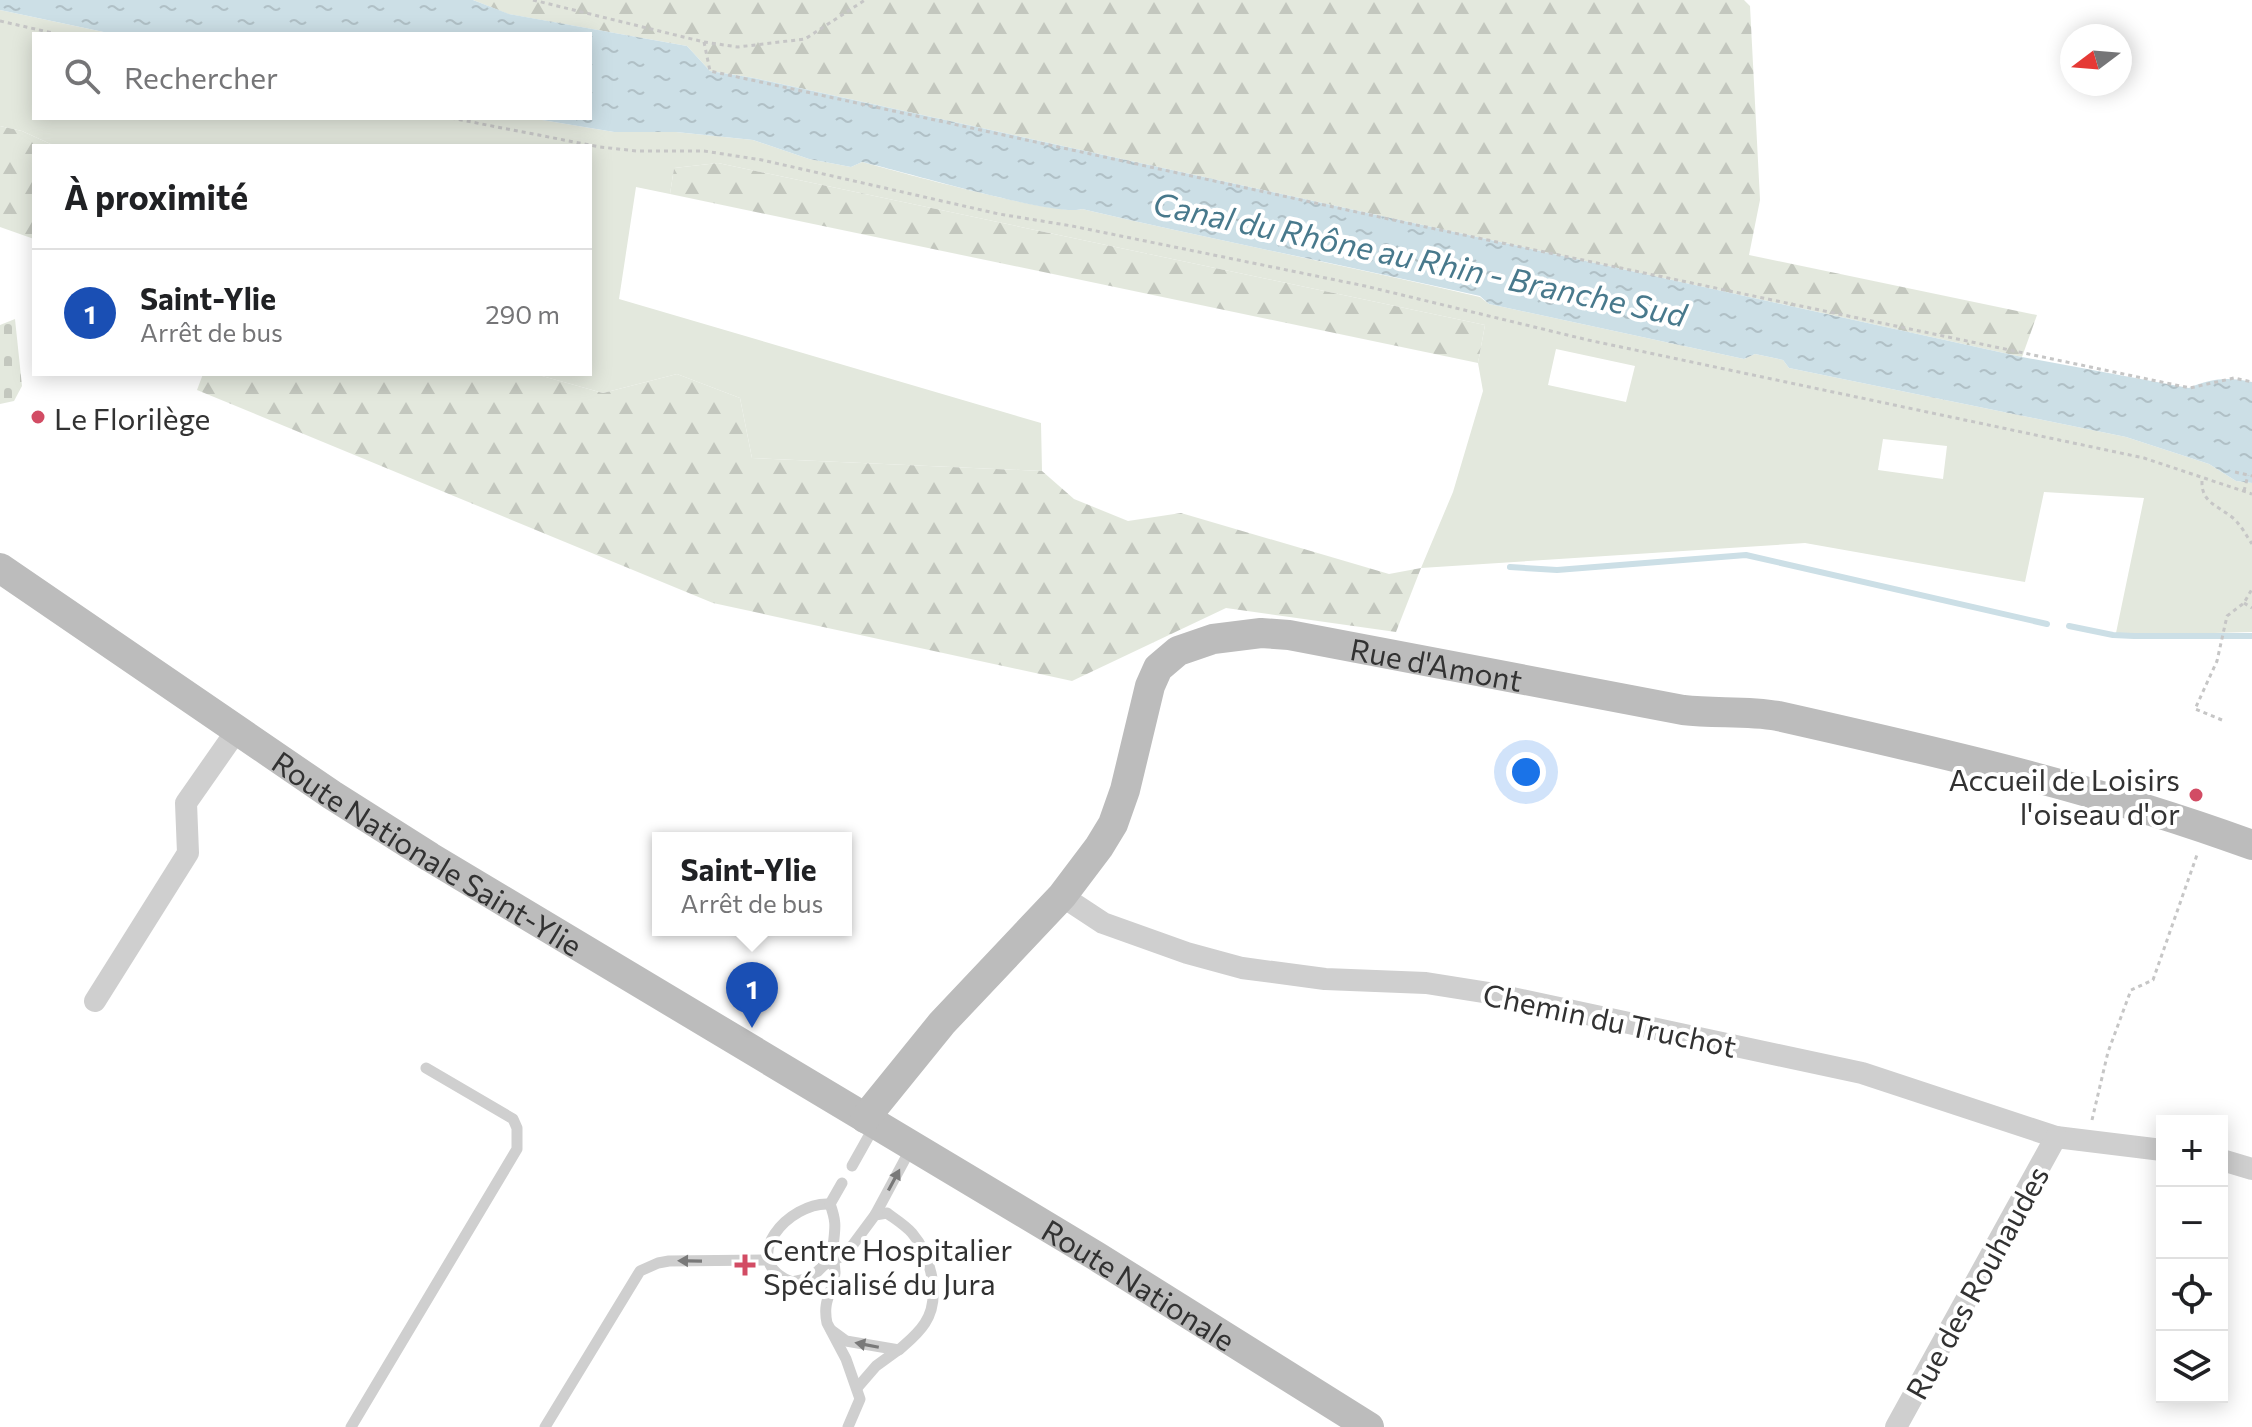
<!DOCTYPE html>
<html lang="fr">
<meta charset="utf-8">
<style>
:root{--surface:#fff;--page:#f2f2f2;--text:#202124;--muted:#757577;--line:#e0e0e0;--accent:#0b8043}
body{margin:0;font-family:Commissioner,sans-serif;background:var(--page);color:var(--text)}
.controls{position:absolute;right:24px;bottom:24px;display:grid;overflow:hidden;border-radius:0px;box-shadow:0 4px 20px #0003}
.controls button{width:72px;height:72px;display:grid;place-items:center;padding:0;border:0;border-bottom:2px solid var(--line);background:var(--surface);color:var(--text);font:40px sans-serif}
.compass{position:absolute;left:2060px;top:24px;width:72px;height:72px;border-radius:50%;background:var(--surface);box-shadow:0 4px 20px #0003;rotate:254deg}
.you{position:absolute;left:1526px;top:772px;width:28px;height:28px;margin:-20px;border:6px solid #fff;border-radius:50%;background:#1a73e8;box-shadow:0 0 0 12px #1a73e833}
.badge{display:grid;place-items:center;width:52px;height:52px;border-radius:50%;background:var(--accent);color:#fff;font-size:26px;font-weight:700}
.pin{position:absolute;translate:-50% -66px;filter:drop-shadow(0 2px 4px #0008)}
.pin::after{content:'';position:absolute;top:42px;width:28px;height:24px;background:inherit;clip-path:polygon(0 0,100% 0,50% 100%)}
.popup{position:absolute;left:652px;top:832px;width:200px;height:104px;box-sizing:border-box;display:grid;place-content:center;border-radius:0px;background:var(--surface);filter:drop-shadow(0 2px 6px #0005);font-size:26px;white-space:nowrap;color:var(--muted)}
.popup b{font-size:30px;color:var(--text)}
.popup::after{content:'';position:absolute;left:50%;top:100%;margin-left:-16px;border:16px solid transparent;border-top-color:var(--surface)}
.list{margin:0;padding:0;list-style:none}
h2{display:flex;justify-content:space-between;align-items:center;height:104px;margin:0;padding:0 32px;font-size:34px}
h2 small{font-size:26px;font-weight:400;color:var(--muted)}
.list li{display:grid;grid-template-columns:52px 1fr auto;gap:24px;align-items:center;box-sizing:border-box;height:128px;padding:0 32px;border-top:2px solid var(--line)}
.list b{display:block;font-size:30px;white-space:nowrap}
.list p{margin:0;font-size:26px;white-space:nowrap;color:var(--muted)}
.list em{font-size:26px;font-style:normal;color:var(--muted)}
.icon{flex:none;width:44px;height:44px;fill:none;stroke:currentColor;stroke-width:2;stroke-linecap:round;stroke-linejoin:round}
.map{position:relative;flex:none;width:2252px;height:1427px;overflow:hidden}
.search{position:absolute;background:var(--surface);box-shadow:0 4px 20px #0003;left:32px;top:32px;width:560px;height:88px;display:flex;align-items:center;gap:20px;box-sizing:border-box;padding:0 28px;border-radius:0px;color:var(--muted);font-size:30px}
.panel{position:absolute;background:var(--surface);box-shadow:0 4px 20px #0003;left:32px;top:144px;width:560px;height:232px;border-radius:0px}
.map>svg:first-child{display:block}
</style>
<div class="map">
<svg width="2252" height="1427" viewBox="0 0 2252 1427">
<defs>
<pattern id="forest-firs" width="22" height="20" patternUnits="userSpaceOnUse" patternTransform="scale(2)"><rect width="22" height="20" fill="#e3e8dd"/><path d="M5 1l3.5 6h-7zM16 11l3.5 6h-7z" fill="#c3c7be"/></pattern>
<pattern id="cemetery-stones" width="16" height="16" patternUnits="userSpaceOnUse" patternTransform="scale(2)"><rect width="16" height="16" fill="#e3e8dd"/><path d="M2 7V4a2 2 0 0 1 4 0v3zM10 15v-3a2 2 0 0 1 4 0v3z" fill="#c3c7be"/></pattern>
<pattern id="water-ripples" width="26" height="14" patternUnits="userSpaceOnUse" patternTransform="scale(2)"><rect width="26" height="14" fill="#ccdfe6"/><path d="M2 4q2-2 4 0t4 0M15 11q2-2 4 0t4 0" fill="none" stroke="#b0c0c6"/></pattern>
</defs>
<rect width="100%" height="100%" fill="#fff"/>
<path fill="#e3e8dd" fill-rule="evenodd" d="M0 10 113 34H34V118H530L614 132H676L753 140 809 159 851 167 862 162C896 171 1060 217 1082 209 1215 240 1348 266 1480 297L1489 304 1744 359 1755 354 1783 360 1789 368 2126 437 2209 464 2236 481 2252 483V632L2138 635 2116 633 2144 498 2044 492 2025 582 1805 543 1421 568 1453 492 1483 391 1478 363 1485 325 718 163 674 168 670 194 636 187 619 299 1041 423 1042 471 752 458 740 398 677 374 603 393 535 374H590V146H55L22 131 0 126ZM1556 349 1635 366 1626 402 1548 385ZM1883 439 1947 446 1943 479 1878 470Z"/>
<g fill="url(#forest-firs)">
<path d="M473 0H1744L1750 6 1760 200 1749 255 2037 315 2022 357 754 78 710 71 687 46 508 14Z"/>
<path d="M0 126 22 131 55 146H34V239L0 227Z"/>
<path d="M718 163 1485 325 1478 363 670 194 674 168Z"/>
<path d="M203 374H535L603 393 677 374 740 398 752 458 1042 471 1074 499 1128 521 1181 513 1389 574 1421 568 1396 632 1226 608 1072 681 713 603 197 390Z"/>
</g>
<path fill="url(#cemetery-stones)" d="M15 319 22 386 14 401 0 404V325Z"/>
<path fill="url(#water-ripples)" d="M0 0H473L509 14 687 46 710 71 754 78 2022 357 2189 388C2211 378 2229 377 2252 382V483L2236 481 2209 464 2126 437 1789 368 1783 360 1755 354 1744 359 1489 304 1480 296C1348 266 1215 240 1082 209 1059 218 898 170 862 162L851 167 809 159 753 140 676 132H614L530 118H590V34H113L0 10Z"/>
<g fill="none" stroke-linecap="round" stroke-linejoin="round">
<g stroke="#ccdfe6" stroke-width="6">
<path d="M1510 567 1557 570 1746 555 2047 624"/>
<path d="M2069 626 2113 635 2134 636H2252"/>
</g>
<g stroke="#c6c6c6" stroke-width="3" stroke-dasharray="4 4" stroke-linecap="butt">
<path d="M533 0 704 42 738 47 805 39 865 0"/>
<path d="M0 21 57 34"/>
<path d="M704 42 710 71 1407 223 2190 388 2234 378 2252 382"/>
<path d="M451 118 600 147 637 151H704L762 160 999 214 1072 226 1365 286 1588 340 2144 458 2252 494"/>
<path d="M2235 472 2252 476"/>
<path d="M2202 481C2201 503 2219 506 2233 518 2241 525 2246 535 2252 544"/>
<path d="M2244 491 2248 475"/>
<path d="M2244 603 2252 608"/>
<path d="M2222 720 2195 709 2217 661 2227 616 2244 603 2252 589"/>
<path d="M2092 1120 2108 1052 2131 990 2153 980 2198 852"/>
</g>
<g stroke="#cfcfcf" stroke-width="11">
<path d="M852 1166 875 1125"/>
<path d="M830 1204C789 1201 736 1261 792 1282L811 1278 824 1265 846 1254 875 1215 887 1213C895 1219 905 1225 912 1233 930 1254 942 1297 925 1323 918 1334 909 1341 899 1350L846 1341 831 1330"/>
<path d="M830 1204C837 1223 835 1228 833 1247 832 1256 835 1265 835 1273 833 1293 822 1299 827 1323L846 1359 860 1399 848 1427"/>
<path d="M830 1204 842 1183"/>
<path d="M875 1215 911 1148"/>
<path d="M857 1388 876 1366 898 1350"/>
<path d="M351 1427 517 1149V1128L513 1119 426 1068"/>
<path d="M545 1427 640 1271 658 1263 669 1261 768 1260"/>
</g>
<g stroke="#cfcfcf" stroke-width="22">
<path d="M1062 896 1103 923 1187 953 1242 968 1325 979 1426 983 1489 993 1862 1073 2056 1137 2162 1150"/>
<path d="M95 1001 188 853 186 803 237 730"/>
<path d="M2222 1160 2252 1169"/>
<path d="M1896 1427 2056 1137"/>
</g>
<g stroke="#bcbcbc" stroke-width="30">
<path id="s1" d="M0 568 332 795 430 857 1096 1256 1369 1427"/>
<path id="s2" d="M865 1118 942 1023 1062 896 1099 847 1113 824 1125 790 1150 686 1158 668 1178 651 1213 639 1261 633 1289 635 1683 710C1715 714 1746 710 1778 716 1938 752 2097 788 2252 845"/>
</g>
</g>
<defs><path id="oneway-solid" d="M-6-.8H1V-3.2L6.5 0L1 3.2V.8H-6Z" transform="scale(2)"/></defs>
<g fill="#797979">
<use href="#oneway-solid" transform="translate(894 1180) rotate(-62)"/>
<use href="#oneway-solid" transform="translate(690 1261) rotate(-179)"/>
<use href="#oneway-solid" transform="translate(867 1345) rotate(-169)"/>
</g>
<g fill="#d24c64" stroke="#fff" stroke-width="3">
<circle cx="38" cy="417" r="8"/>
<circle cx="2196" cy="795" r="8"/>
<path d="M741 1253h8v8h8v8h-8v8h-8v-8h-8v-8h8z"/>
</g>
<g text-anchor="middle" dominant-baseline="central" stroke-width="8" stroke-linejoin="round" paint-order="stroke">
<g font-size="30" fill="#323232" stroke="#fff" text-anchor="start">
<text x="54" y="417">Le Florilège</text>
<text x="2180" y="778" text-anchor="end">Accueil de Loisirs<tspan x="2180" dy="34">l'oiseau d'or</tspan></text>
<text x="763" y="1248">Centre Hospitalier<tspan x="763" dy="34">Spécialisé du Jura</tspan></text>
</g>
<g font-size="30" fill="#323232" stroke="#fff">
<text stroke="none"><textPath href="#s2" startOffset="838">Rue d'Amont</textPath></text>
<text stroke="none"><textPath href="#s1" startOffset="514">Route Nationale Saint-Ylie</textPath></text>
<text transform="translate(1610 1019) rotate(12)">Chemin du Truchot</text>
<text transform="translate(1976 1282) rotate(-61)">Rue des Rouhaudes</text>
<text stroke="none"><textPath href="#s1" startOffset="1346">Route Nationale</textPath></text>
</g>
<g font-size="32" font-style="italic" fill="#48798c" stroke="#fff">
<text transform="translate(1420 258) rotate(12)">Canal du Rhône au Rhin - Branche Sud</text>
</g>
</g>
</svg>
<div class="controls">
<button>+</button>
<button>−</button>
<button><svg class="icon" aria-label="locate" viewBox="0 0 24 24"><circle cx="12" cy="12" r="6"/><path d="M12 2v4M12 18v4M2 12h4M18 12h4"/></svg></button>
<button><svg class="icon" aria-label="layers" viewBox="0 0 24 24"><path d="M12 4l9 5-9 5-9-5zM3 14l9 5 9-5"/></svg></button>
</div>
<svg class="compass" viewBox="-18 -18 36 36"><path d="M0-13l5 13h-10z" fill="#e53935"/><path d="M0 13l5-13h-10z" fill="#757577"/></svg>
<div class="you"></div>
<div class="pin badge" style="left:752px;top:1028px;background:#1a4fb4">1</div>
<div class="popup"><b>Saint-Ylie</b>Arrêt de bus</div>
<div class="search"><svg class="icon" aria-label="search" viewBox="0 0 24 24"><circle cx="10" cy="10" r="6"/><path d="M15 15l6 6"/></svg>Rechercher</div>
<section class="panel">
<h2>À proximité<small></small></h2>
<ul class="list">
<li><span class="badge" style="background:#1a4fb4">1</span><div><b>Saint-Ylie</b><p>Arrêt de bus</p></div><em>290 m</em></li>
</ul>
</section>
</div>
